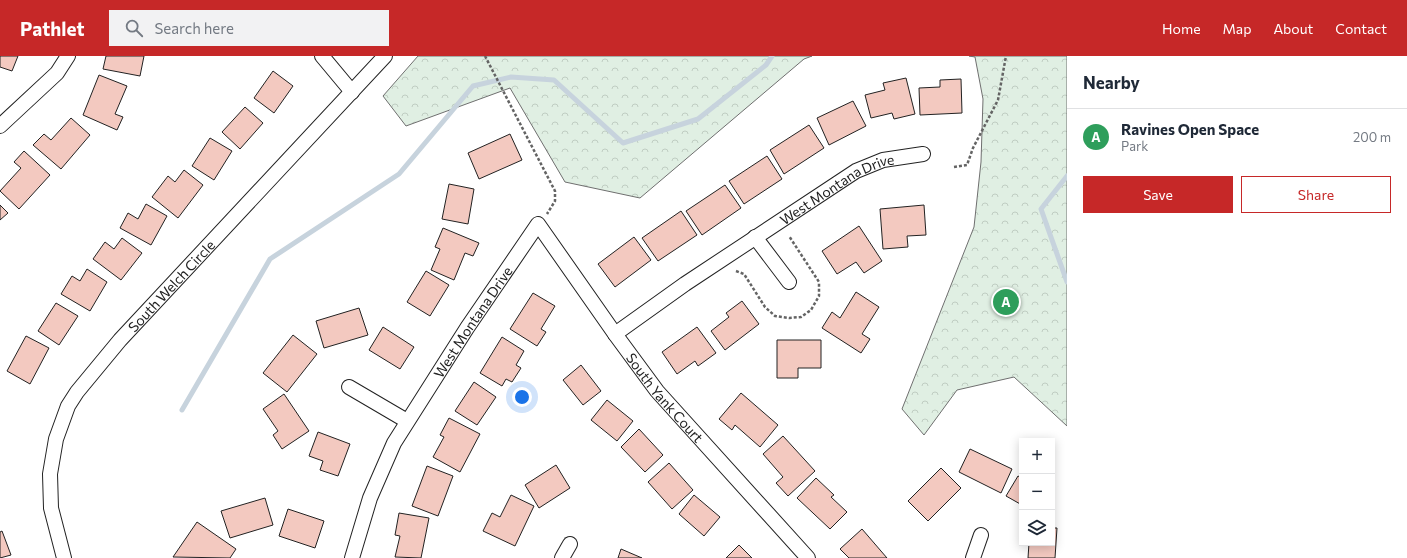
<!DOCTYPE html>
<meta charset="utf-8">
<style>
:root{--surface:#fff;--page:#f2f2f3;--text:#1f2937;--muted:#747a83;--line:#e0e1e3;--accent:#c62828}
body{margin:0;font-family:Commissioner,sans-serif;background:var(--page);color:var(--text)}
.controls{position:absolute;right:12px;bottom:12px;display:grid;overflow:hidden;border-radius:0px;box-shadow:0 2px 10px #0003}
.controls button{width:36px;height:36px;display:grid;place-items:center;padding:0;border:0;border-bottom:1px solid var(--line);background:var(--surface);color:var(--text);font:20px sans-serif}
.you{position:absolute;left:522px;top:341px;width:14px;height:14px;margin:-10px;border:3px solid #fff;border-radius:50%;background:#1a73e8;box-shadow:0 0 0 6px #1a73e833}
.badge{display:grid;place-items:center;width:26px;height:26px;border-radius:50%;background:var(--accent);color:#fff;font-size:13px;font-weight:700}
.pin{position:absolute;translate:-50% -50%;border:2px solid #fff;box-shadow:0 1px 4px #0006}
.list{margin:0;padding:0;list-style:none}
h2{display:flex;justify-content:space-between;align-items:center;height:52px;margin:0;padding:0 16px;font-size:17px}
h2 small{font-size:13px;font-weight:400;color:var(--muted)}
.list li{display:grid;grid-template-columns:26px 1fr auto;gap:12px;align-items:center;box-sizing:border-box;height:56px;padding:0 16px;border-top:1px solid var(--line)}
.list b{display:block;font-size:15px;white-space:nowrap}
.list p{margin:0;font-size:13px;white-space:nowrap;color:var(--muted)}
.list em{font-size:13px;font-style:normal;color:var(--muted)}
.actions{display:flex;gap:8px;padding:12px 16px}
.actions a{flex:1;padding:9px 0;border:1px solid var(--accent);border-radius:0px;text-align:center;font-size:14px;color:var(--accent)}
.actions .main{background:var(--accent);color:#fff}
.icon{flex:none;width:22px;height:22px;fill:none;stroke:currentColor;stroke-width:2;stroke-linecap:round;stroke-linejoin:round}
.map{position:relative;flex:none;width:1067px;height:502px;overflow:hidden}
header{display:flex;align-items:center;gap:24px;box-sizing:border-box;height:56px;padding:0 20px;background:var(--accent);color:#fff}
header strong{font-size:19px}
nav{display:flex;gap:22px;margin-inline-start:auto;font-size:14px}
.search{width:280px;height:36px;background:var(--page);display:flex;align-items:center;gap:10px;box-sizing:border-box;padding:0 14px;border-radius:0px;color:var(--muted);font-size:15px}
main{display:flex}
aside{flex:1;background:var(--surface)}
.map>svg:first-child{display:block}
</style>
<header>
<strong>Pathlet</strong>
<div class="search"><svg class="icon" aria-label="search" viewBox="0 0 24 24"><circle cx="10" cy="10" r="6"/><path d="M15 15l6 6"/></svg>Search here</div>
<nav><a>Home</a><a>Map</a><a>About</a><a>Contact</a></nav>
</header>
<main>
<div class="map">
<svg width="1067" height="502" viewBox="0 0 1067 502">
<defs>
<pattern id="park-crowns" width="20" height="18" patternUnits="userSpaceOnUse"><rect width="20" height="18" fill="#e0efe3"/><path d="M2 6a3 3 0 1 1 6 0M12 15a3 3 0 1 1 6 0" fill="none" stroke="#c0cdc2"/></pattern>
</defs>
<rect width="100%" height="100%" fill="#fff"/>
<g fill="url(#park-crowns)" stroke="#6f6f6f">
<path d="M418 0H812L804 3 640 142 565 126 510 32 406 70 383 40Z"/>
<path d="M969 0H1067V370L1014 321 957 334 924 379 902 353 974 171 981 106 983 43 975 1Z"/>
</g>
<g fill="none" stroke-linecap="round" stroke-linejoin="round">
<g stroke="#c7d3dd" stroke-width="5">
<path d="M1067 120 1041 153 1067 226"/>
<path d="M182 354 270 203 399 118 473 30 511 21 554 24 623 87 698 63 766 9 772 0"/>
</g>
</g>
<g fill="#f3c9c0" stroke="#222">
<path d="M0 0H18L12 15 0 11Z"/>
<path d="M106 0H144L140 20 103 13Z"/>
<path d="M273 15 293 30 274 57 254 42Z"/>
<path d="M99 19 127 30 115 58 123 61 117 74 83 59Z"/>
<path d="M906 22 915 58 894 63 892 57 871 62 865 39 885 34 883 27Z"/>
<path d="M961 23 962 57 920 59 919 32 940 31V24Z"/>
<path d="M853 45 866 70 829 89 817 62Z"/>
<path d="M245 51 263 67 240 93 222 76Z"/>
<path d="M71 62 90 79 61 113 33 89 44 78 51 84Z"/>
<path d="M809 69 824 92 784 118 770 94Z"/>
<path d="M510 78 522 104 479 123 468 97Z"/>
<path d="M210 82 232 95 214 124 192 110Z"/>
<path d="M24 95 50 119 19 153 0 135 21 112 14 106Z"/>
<path d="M767 100 782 123 744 148 729 125Z"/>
<path d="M184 114 203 129 178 162 152 141 168 120 175 126Z"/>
<path d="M449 128 474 133 468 168 442 163Z"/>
<path d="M725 129 741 152 702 179 686 155Z"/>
<path d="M146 148 167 160 151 189 120 172 128 157 138 163Z"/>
<path d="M0 149 8 157 0 164Z"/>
<path d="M924 149 926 179 907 180 908 191 883 193 880 153Z"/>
<path d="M681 155 697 179 658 205 642 182Z"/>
<path d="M859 170 882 205 864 217 856 206 837 218 822 195Z"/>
<path d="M443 172 479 187 473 200 465 197 454 224 431 214 440 193 435 191Z"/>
<path d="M634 181 651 204 615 231 598 208Z"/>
<path d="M122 182 142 197 121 224 93 203 105 186 114 193Z"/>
<path d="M87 213 107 226 90 255 61 238 72 220 80 225Z"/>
<path d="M426 215 449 229 430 260 407 246Z"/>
<path d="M856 236 879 251 862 278 870 283 861 297 822 272 832 256 840 262Z"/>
<path d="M533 237 555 250 541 273 546 276 537 290 510 273Z"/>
<path d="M742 245 759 268 725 294 711 275 729 261 726 257Z"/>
<path d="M56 247 78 260 59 289 38 275Z"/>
<path d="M359 252 368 279 324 292 316 265Z"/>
<path d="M383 271 414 291 400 313 369 294Z"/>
<path d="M697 271 716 297 698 310 695 305 677 318 662 296Z"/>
<path d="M293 279 317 298 287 336 263 317Z"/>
<path d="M26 280 49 292 30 328 7 315Z"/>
<path d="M502 281 524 295 516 309 521 312 512 326 506 323 502 330 480 317Z"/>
<path d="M777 284H821V312H798V322H777Z"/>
<path d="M581 309 601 335 583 349 563 324Z"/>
<path d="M474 326 496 341 477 369 455 355Z"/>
<path d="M741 337 778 369 760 391 735 369 732 374 719 363Z"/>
<path d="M284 338 309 375 282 393 273 379 278 375 263 353Z"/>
<path d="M607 344 633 365 617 385 591 364Z"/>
<path d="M449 362 480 378 460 416 433 401 444 381 440 379Z"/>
<path d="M639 373 663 399 645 416 621 391Z"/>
<path d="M318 376 350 388 338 420 320 414 323 405 309 400Z"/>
<path d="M783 380 815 415 788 440 776 427 783 421 763 398Z"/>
<path d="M970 393 1012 413 1001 437 959 416Z"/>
<path d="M669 407 693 434 672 453 648 426Z"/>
<path d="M556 409 570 432 539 452 525 429Z"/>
<path d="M427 410 453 420 438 460 412 450Z"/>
<path d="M941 412 961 432 928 465 908 445Z"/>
<path d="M1018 420 1022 422V449L1006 440Z"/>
<path d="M816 422 834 439 831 441 847 456 830 473 797 442Z"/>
<path d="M511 439 534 450 515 490 483 475 492 457 500 461Z"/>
<path d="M694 439 720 461 704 480 679 458Z"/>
<path d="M265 442 273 469 230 482 221 455Z"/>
<path d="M288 453 324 465 315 492 279 480Z"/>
<path d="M399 457 429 462 421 502 395 501 400 480 395 479Z"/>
<path d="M197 466 236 493 230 502 173 501Z"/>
<path d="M1052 472H1057L1055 502H1028L1029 487H1052Z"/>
<path d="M862 473 887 502H849L840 493Z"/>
<path d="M2 475 11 499 0 502V476Z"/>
<path d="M739 489 752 502H726Z"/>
<path d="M621 493 642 502H618Z"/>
</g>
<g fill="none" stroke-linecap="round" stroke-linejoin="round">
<defs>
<g id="minor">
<path d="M322 0 352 36"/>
<path d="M0 70 57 17 68 0"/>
<path d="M755 181 789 226"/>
<path id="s1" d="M615 278 685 228 856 115 883 104 923 98"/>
<path d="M349 331 407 365"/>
<path id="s2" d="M64 502 51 452 50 418 56 383 68 350 77 336 120 284 385 0"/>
<path id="s3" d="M352 502 370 442 394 387 467 272 538 168 615 278 657 335 808 502"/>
<path d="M562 502 570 488"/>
<path d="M973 502 981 479"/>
</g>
</defs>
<use href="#minor" stroke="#222" stroke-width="16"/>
<g stroke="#646464" stroke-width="2.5" stroke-dasharray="3 2" stroke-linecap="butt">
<path d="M485 0 555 135V145L547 158"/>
<path d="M954 111 967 109 973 92 998 44 1006 0"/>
<path d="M736 215 744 218 765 251 775 260 789 262 801 261 811 254 819 240V226L789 180"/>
</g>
<use href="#minor" stroke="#fff" stroke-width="14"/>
</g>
<g text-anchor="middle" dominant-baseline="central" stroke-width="3" stroke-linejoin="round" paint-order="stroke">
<g font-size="14" fill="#222" stroke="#fff">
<text stroke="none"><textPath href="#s1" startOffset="266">West Montana Drive</textPath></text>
<text stroke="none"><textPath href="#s2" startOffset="315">South Welch Circle</textPath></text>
<text stroke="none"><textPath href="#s3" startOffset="267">West Montana Drive</textPath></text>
<text stroke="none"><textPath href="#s3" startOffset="600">South Yank Court</textPath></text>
</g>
</g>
</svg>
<div class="controls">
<button>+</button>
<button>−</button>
<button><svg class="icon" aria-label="layers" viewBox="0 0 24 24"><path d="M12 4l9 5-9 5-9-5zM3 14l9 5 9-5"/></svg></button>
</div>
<div class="you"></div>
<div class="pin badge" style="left:1006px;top:246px;background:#2e9e5b">A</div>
</div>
<aside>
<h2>Nearby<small></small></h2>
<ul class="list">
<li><span class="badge" style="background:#2e9e5b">A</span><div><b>Ravines Open Space</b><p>Park</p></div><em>200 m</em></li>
</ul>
<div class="actions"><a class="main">Save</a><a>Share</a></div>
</aside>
</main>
